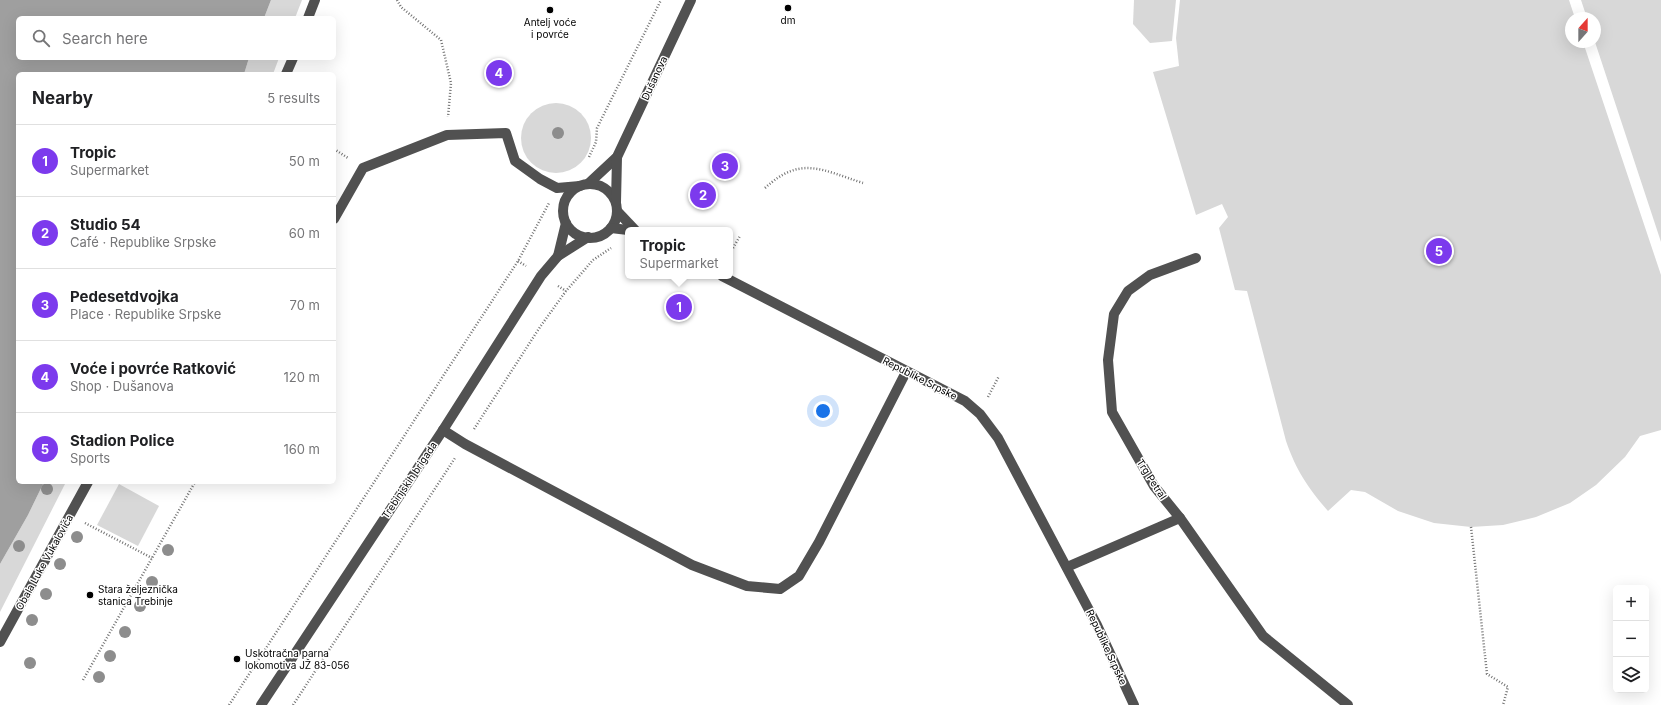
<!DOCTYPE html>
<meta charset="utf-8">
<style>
:root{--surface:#fff;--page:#f6f6f6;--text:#202124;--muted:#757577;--line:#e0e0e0;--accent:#7c3aed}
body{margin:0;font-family:Inter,sans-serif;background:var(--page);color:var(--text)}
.controls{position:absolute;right:12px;bottom:12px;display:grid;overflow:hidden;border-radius:6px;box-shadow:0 4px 16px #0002}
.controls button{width:36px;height:36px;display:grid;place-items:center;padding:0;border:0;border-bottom:1px solid var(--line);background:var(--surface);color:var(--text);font:20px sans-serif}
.compass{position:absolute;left:1565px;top:12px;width:36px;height:36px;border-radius:50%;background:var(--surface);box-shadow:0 4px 16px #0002;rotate:21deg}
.you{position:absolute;left:823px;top:411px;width:14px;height:14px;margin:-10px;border:3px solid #fff;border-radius:50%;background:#1a73e8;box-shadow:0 0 0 6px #1a73e833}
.badge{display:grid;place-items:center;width:26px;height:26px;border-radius:50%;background:var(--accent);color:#fff;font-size:13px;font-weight:700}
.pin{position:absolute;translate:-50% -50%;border:2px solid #fff;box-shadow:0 1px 4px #0006}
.popup{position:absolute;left:625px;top:227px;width:108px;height:52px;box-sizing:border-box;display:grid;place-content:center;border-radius:6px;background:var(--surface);filter:drop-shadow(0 1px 3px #0005);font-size:13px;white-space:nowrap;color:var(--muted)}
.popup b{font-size:15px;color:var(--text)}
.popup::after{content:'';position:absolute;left:50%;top:100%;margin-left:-8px;border:8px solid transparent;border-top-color:var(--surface)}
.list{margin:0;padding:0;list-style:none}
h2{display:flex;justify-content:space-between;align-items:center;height:52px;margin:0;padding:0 16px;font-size:17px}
h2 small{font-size:13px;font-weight:400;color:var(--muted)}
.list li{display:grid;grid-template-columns:26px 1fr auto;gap:12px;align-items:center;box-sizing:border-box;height:72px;padding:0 16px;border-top:1px solid var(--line)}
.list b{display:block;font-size:15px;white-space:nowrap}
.list p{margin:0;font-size:13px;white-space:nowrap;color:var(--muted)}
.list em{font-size:13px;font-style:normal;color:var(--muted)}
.icon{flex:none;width:22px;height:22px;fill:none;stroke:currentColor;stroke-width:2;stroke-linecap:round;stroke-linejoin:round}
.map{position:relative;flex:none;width:1661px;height:705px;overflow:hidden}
.search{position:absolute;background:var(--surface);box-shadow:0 4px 16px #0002;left:16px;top:16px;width:320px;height:44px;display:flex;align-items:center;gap:10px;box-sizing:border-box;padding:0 14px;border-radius:6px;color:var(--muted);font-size:15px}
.panel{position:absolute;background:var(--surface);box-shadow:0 4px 16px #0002;left:16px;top:72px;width:320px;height:412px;border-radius:6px}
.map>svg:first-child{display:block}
</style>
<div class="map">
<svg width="1661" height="705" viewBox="0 0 1661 705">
<rect width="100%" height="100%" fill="#fff"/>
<g fill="#d8d8d8">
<path d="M271 0H302L295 18H264Z"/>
<path d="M1134 0H1176L1172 41 1150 43 1133 24Z"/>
<path d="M1180 0H1569L1575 18H1571V42H1583L1661 275V430L1640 436 1625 457 1596 485 1570 503 1536 517 1503 525 1471 527 1434 523 1398 511 1365 492 1351 490 1328 511C1308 488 1296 470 1286 441L1247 291 1235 290 1219 228 1228 217 1222 204 1196 215 1153 72 1179 66 1176 38Z"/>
<path d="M1581 0H1661V242L1595 42V18H1587Z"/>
<path d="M249 58H279L273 74H244Z"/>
<circle cx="556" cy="138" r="35"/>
<path d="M44 482H66L0 612V564L28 515Z"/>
<path d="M119 484 159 506 138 546 97 525Z"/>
</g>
<path fill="#9f9f9f" d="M0 0H271L264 18H18V58H249L244 74H18V482H44L28 515 0 564Z"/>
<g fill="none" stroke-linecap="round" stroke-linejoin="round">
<g stroke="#737373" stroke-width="2.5" stroke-dasharray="1 2" stroke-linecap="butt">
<path d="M397 0 401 7 441 40 451 83 448 117"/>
<path d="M334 149 348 158"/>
<path d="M589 157 596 142 597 128 661 0"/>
<path d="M765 188C801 155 822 170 863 183"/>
<path d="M733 248 740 236"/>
<path d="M518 261 526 266"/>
<path d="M558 286 566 291"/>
<path d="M988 397 999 376"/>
<path d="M474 429 540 327 566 291 593 260 611 248"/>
<path d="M85 523 152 558"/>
<path d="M1471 527 1487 674 1508 687 1503 705"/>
<path d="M83 680 195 482"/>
<path d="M229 705 518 261 549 203"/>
<path d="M293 705 455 458"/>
</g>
<g stroke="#515151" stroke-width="10">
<path d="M308 18 315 0"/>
<path d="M286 74 293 58"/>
<path d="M588 184 617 157 691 0"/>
<circle cx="590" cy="211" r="27"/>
<path d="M616 202 617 157"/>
<path d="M617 211 635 230"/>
<path d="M334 219 363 168 447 135 506 133 515 161 540 179 557 188 580 186"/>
<path d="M611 228 628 230"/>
<path d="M558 256 566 223"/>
<path d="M1196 258 1150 275 1128 291 1114 314 1108 360 1112 412 1154 486 1180 518 1263 636 1348 705"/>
<path d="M722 276 965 401 980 414 998 438 1097 625 1134 705"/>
<path d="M443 430 465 444 692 565 747 586 780 589 799 576 819 542 906 372"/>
<path d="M1067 567 1180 518"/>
<path d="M0 642 88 482"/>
<path d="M261 705 443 430 541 276 558 256 588 237"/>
</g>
</g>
<g fill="#8d8d8d">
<circle cx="558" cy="133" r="6"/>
<circle cx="47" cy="489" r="6"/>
<circle cx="77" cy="537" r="6"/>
<circle cx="19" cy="546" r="6"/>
<circle cx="168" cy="550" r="6"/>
<circle cx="60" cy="564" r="6"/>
<circle cx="152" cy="582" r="6"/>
<circle cx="46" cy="594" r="6"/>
<circle cx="140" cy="606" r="6"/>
<circle cx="32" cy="620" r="6"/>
<circle cx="125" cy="632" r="6"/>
<circle cx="110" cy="656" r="6"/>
<circle cx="30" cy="663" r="6"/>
<circle cx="99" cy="677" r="6"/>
</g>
<g fill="#000" stroke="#fff" stroke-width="1.5">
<circle cx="788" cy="8" r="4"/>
<circle cx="550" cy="10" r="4"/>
<circle cx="90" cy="595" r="4"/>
<circle cx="237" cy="659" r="4"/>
</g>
<g text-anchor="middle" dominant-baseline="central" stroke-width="3" stroke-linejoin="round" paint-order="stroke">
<g font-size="10" fill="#000" stroke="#fff">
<text x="788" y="20">dm</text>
<text x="550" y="22">Antelj voće<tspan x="550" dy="12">i povrće</tspan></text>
<text x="98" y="589" text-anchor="start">Stara željeznička<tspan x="98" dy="12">stanica Trebinje</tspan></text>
<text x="245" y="653" text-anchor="start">Uskotračna parna<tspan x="245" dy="12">lokomotiva JŽ 83-056</tspan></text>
</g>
<g font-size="10" fill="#000" stroke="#fff">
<text transform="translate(654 78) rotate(-65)">Dušanova</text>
<text transform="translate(920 378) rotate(27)">Republike Srpske</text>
<text transform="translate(1152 479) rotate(57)">Trg Petral</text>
<text transform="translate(409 480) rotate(-56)">Trebinjskih brigada</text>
<text transform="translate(44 562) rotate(-61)">Obala Luke Vukalovića</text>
<text transform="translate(1107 647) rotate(65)">Republike Srpske</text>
</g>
</g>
</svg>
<div class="controls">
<button>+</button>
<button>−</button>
<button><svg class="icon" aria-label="layers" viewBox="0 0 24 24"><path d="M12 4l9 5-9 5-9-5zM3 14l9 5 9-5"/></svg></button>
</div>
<svg class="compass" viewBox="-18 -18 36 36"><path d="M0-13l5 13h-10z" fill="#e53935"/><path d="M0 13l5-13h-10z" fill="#757577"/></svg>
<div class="you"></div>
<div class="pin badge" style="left:679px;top:307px">1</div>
<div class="popup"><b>Tropic</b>Supermarket</div>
<div class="pin badge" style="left:703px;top:195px">2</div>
<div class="pin badge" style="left:725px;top:166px">3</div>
<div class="pin badge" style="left:499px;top:73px">4</div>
<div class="pin badge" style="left:1439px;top:251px">5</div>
<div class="search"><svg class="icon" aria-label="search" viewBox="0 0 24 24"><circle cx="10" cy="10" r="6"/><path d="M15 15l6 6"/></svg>Search here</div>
<section class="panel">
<h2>Nearby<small>5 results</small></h2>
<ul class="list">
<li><span class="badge">1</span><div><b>Tropic</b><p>Supermarket</p></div><em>50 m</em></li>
<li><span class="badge">2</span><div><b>Studio 54</b><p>Café · Republike Srpske</p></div><em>60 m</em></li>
<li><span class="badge">3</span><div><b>Pedesetdvojka</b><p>Place · Republike Srpske</p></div><em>70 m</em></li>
<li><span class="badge">4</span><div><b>Voće i povrće Ratković</b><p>Shop · Dušanova</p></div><em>120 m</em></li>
<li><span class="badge">5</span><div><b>Stadion Police</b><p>Sports</p></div><em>160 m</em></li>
</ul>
</section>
</div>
